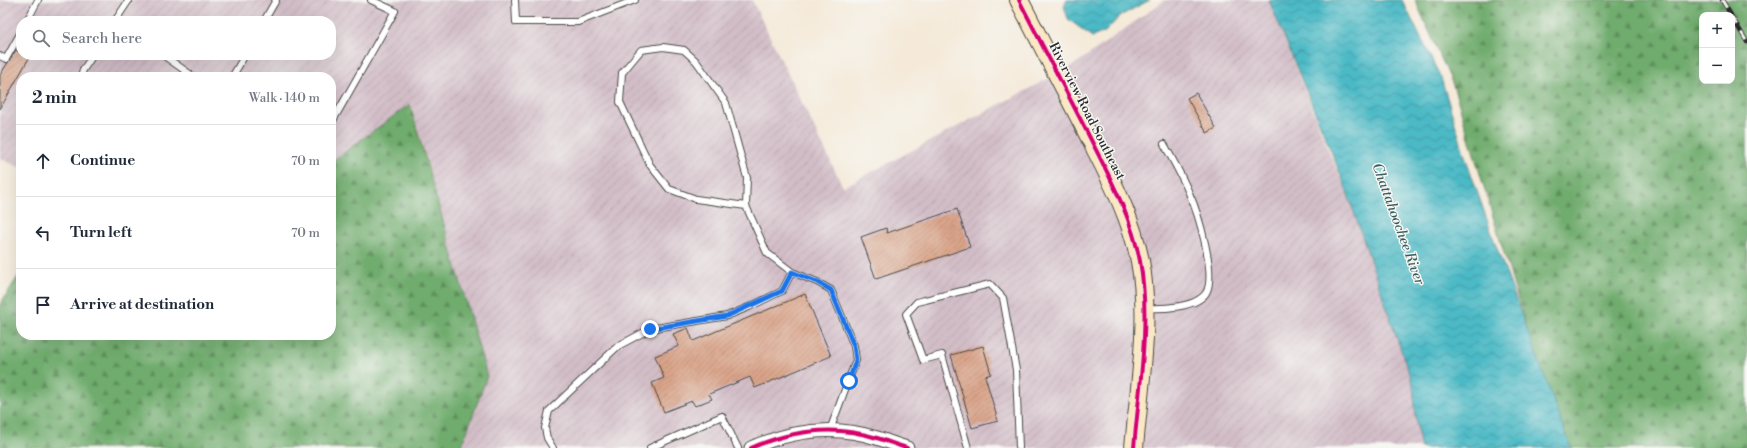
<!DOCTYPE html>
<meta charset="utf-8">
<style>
:root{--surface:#fff;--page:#f6f6f7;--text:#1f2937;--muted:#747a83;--line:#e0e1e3}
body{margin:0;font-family:"Libre Bodoni",serif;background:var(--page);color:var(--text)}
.controls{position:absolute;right:12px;top:12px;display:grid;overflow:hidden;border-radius:8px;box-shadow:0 4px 16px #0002}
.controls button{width:36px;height:36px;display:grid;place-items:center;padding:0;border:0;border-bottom:1px solid var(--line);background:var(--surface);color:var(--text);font:20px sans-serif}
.stop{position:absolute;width:12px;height:12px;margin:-9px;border:3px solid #1a73e8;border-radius:50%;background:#fff}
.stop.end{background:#1a73e8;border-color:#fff;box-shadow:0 1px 4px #0008}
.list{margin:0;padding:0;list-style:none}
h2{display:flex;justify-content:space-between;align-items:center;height:52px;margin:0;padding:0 16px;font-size:17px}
h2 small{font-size:13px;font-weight:400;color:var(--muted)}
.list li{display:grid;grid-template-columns:26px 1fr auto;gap:12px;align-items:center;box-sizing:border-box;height:72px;padding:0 16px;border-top:1px solid var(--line)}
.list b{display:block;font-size:15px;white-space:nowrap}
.list em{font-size:13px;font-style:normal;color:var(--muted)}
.icon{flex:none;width:22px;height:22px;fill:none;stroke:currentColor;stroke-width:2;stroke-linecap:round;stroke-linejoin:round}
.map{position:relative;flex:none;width:1747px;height:448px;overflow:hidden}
.search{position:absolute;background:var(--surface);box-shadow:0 4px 16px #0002;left:16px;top:16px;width:320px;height:44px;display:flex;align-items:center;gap:10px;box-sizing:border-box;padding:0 14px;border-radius:16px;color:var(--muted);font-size:15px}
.panel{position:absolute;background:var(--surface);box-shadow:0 4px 16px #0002;left:16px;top:72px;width:320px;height:268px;border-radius:16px}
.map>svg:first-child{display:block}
</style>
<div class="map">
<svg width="1747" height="448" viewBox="0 0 1747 448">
<defs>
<pattern id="industrial-furrows" width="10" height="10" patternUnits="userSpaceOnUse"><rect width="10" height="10" fill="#d2bdc7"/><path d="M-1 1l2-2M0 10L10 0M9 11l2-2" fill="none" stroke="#b4a3ab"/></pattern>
<pattern id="forest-firs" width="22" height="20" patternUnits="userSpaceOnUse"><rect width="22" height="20" fill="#70ac6d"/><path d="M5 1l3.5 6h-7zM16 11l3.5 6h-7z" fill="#5c8c5a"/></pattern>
<pattern id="water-waves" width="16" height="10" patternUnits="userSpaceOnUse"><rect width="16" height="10" fill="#4cbac6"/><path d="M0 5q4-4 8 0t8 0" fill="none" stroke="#3f97a1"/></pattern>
<pattern id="building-hatch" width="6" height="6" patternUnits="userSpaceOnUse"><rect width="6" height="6" fill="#daa48a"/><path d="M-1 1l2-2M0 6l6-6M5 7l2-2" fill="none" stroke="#b18671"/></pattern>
</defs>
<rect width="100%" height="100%" fill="#f6f6f2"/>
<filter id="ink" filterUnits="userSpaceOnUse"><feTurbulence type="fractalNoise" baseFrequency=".025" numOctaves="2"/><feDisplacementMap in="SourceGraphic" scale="8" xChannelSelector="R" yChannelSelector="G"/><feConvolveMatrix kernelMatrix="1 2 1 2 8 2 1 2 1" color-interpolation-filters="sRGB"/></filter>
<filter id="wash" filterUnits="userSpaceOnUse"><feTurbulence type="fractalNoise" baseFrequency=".012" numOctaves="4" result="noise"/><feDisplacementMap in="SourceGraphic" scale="16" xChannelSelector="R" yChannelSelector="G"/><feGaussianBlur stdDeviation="0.9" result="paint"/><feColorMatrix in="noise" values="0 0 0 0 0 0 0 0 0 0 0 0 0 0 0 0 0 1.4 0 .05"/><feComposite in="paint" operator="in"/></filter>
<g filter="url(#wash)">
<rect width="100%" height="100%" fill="#f5ead9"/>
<path fill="url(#industrial-furrows)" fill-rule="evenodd" d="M0 0H752L843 187 1074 65 1165 0H1269L1329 152 1397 304 1436 448H461L487 376 411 104 331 162V77H21V168L0 158ZM21 21H331V55H21Z"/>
<g fill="url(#forest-firs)" stroke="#4e6c4c" fill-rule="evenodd">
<path d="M1415 0H1747V448H1563L1453 85ZM1702 15H1732V81H1702Z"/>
<path d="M410 104 487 376 461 448H0V304L21 272V335H331V162Z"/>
</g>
<g fill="url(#water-waves)" stroke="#3c7278">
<path d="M1067 0H1150L1120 16 1105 32 1092 37 1068 19 1064 6Z"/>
<path d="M1269 0H1402L1441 78 1466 159 1494 240 1571 448H1421L1417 427 1413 385 1344 183Z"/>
</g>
<g id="blocks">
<g fill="url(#building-hatch)">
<path d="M16 50 21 53V55L29 58 0 109V75Z"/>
<path d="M1196 93 1216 128 1207 133 1187 98Z"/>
<path d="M957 209 970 247 876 279 861 237 886 228 887 233Z"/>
<path d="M805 294 831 356 755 388 750 377 709 394 712 399 695 406 692 401 664 412 652 383 664 378 655 356 679 346 673 334 688 328 693 341Z"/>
<path d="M983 346 991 374 985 376 998 421 972 428 951 355Z"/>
</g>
</g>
</g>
<g filter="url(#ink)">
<use href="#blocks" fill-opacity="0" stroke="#494845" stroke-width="1"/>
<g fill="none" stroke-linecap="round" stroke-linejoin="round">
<defs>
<g id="lane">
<path d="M515 0 516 22H578L635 0"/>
<path d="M27 21 38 0"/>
<path d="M115 21 129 0"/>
<path d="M264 21 276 0"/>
<path d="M163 55 194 77"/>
<path d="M0 56 6 59 21 32"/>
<path d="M81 77 83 70 93 55"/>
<path d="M232 77 245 55"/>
<path d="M331 124 395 11 371 0"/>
<path d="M746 206 696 199 669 189 650 165 620 102 622 73 641 50 663 47 684 50 696 61 726 103 747 178 746 206 767 253 792 272 817 282 831 290 854 346 856 360 830 430"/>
<path d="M1145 308C1161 309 1196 308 1206 293 1217 275 1198 212 1189 193 1182 176 1173 160 1164 144"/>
<path d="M553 448 547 438 545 428 549 411 618 346 650 329 727 316 749 307 782 291 792 272"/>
<path d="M650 448 722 416 738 448"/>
<path d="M968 448 942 355 923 360 906 314 917 302 990 284 1003 298 1016 370 1019 448"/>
</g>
<path id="street" d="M751 448C792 430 833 424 877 438 887 441 896 445 907 448"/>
<path id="secondary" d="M1019 0C1042 44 1064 88 1087 132 1108 174 1131 215 1140 261 1151 320 1139 388 1134 448"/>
</defs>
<use href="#lane" stroke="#494845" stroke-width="8"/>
<use href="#street" stroke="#494845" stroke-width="15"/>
<use href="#secondary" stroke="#494845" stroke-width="20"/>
<use href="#lane" stroke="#fff" stroke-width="6"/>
<use href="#street" stroke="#fff" stroke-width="13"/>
<use href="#secondary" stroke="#fae7c3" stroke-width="18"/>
<defs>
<g id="rail">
<path d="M1722 0 1731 15"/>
<path d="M1732 17 1747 42"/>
</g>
</defs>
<use href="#rail" stroke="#2b2b2b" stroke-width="4.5"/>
<use href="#rail" stroke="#f6f6f2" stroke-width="3" stroke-dasharray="9" stroke-linecap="butt"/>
<defs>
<g id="cycleway">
<path d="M1019 0C1042 44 1064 88 1087 132 1108 174 1131 215 1140 261 1151 320 1139 388 1134 448"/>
<path d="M751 448C792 430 833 424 877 438 887 441 896 445 907 448"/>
</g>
</defs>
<use href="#cycleway" stroke="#f6f6f2" stroke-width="6"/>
<use href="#cycleway" stroke="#d6006c" stroke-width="4"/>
</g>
</g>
<g fill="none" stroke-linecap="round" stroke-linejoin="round" filter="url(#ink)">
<path stroke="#1a73e8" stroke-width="5" d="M650 329 727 316 782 291 792 272 817 282 831 290 854 346 856 360 849 381"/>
</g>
<g text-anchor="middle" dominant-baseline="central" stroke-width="3" stroke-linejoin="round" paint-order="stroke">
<g font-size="13" fill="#2b2b2b" stroke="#f6f6f2">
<text transform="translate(1087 111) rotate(63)">Riverview Road Southeast</text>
</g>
<g font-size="14" font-style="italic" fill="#375d61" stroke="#f6f6f2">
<text transform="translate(1398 224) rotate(70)">Chattahoochee River</text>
</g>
</g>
</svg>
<div class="controls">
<button>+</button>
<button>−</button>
</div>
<div class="stop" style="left:849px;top:381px"></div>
<div class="stop end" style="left:650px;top:329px"></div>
<div class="search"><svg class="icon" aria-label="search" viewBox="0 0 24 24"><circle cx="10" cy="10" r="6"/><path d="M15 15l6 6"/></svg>Search here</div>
<section class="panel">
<h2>2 min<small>Walk · 140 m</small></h2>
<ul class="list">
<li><svg class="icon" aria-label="ahead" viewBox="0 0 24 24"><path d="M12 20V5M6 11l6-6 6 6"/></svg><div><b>Continue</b></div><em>70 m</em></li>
<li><svg class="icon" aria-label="left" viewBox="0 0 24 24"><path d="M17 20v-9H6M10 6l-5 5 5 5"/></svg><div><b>Turn left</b></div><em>70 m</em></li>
<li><svg class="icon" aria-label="arrive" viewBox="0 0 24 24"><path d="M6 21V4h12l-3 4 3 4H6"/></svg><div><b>Arrive at destination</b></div></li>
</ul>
</section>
</div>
